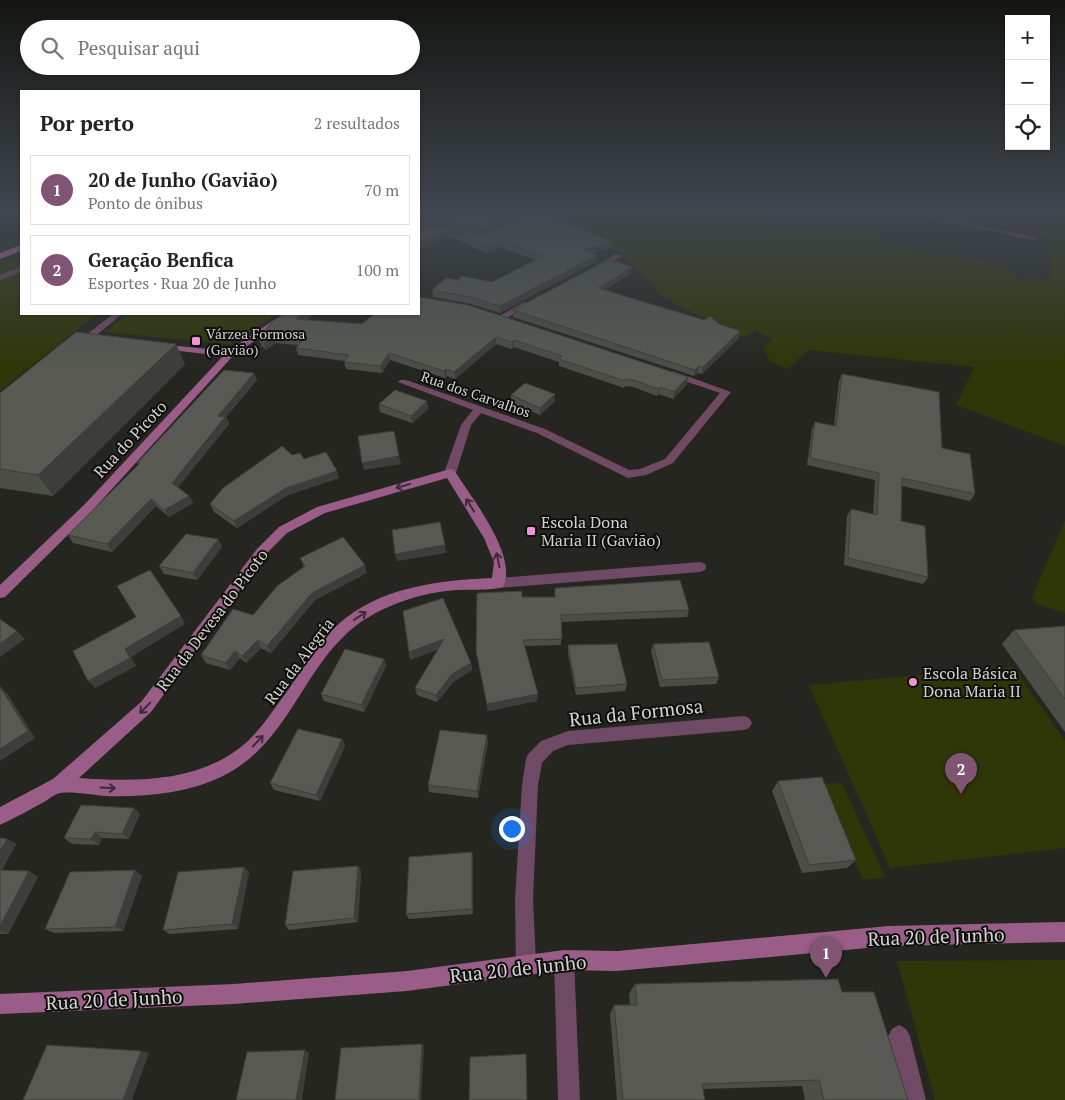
<!DOCTYPE html>
<html lang="pt">
<meta charset="utf-8">
<style>
:root{--surface:#fff;--page:#f2f2f2;--text:#222;--muted:#767676;--line:#e0e0e0;--accent:#805473}
body{margin:0;font-family:"PT Serif",serif;background:var(--page);color:var(--text)}
.controls{position:absolute;right:15px;top:15px;display:grid;overflow:hidden;border-radius:0px;box-shadow:0 1px 4px #0004}
.controls button{width:45px;height:45px;display:grid;place-items:center;padding:0;border:0;border-bottom:1px solid var(--line);background:var(--surface);color:var(--text);font:25px sans-serif}
.you{position:absolute;left:511px;top:828px;width:18px;height:18px;margin:-12px;border:4px solid #fff;border-radius:50%;background:#1a73e8;box-shadow:0 0 0 8px #1a73e833}
.badge{display:grid;place-items:center;width:32px;height:32px;border-radius:50%;background:var(--accent);color:#fff;font-size:16px;font-weight:700}
.pin{position:absolute;translate:-50% -41px;filter:drop-shadow(0 1px 2px #0008)}
.pin::after{content:'';position:absolute;top:26px;width:18px;height:15px;background:inherit;clip-path:polygon(0 0,100% 0,50% 100%)}
.list{margin:0;padding:0;list-style:none}
h2{display:flex;justify-content:space-between;align-items:center;height:65px;margin:0;padding:0 20px;font-size:21px}
h2 small{font-size:16px;font-weight:400;color:var(--muted)}
.list li{display:grid;grid-template-columns:32px 1fr auto;gap:15px;align-items:center;box-sizing:border-box;height:70px;margin:0 10px 10px;padding:0 10px;border:1px solid var(--line);border-radius:0px}
.list b{display:block;font-size:19px;white-space:nowrap}
.list p{margin:0;font-size:16px;white-space:nowrap;color:var(--muted)}
.list em{font-size:16px;font-style:normal;color:var(--muted)}
.icon{flex:none;width:28px;height:28px;fill:none;stroke:currentColor;stroke-width:2;stroke-linecap:round;stroke-linejoin:round}
.map{position:relative;flex:none;width:1065px;height:1100px;overflow:hidden}
.search{position:absolute;background:var(--surface);box-shadow:0 1px 4px #0004;left:20px;top:20px;width:400px;height:55px;display:flex;align-items:center;gap:12px;box-sizing:border-box;padding:0 18px;border-radius:28px;color:var(--muted);font-size:19px}
.panel{position:absolute;background:var(--surface);box-shadow:0 1px 4px #0004;left:20px;top:90px;width:400px;height:225px;border-radius:0px}
.map>svg:first-child{display:block}
</style>
<div class="map">
<svg width="1065" height="1100" viewBox="0 0 1065 1100">
<rect width="100%" height="100%" fill="#252620"/>
<g fill="#2f3607">
<path d="M594 215H743C771 230 789 232 820 230 829 229 838 227 847 228 868 230 884 241 904 248 942 260 988 249 1019 279L1048 278 1054 268C1046 254 1052 251 1049 238L1038 233 1043 232 1061 218 1042 215H1065V446L956 405 974 367 808 350 788 369 771 362 763 349 773 338 755 331 743 337 661 296 636 267 623 259 629 256 570 229Z"/>
<path d="M21 256V314H97L0 391V264Z"/>
<path d="M127 314H270L276 315 230 344 105 332Z"/>
<path d="M1065 520V613L1036 604 1032 598Z"/>
<path d="M1013 667 1065 741V848L890 868 809 685Z"/>
<path d="M842 783 885 877 863 880 822 784Z"/>
<path d="M1065 960V1100H935L897 961Z"/>
</g>
<g fill="none" stroke-linecap="round" stroke-linejoin="round">
<g fill="#704a64" fill-rule="evenodd">
<path d="M908 214H924L1038 238 1034 240Z"/>
<path d="M615 254 622 256 601 269 594 267Z"/>
<path d="M21 267V272L0 280V275Z"/>
<path d="M524 302 531 304 503 320 496 318Z"/>
<path d="M113 314H122L92 339H86V335Z"/>
<path d="M673 371 731 392 673 463 646 475 628 478 537 433 481 413 471 425 456 473 454 476H446L444 473 461 425 473 410 398 382 400 380H406L545 429 629 470 640 469 665 459 720 393 670 376 668 374Z"/>
<path d="M700 562 705 564 706 567 705 570 700 572 498 588 493 587 491 583 493 579 498 578Z"/>
<path d="M744 716 749 718 752 723 749 728 744 730 568 745 553 751 542 763 538 785 533 899 536 964 533 971 526 974 519 971 516 964 515 899 522 785 526 759 528 754 541 741 568 731Z"/>
<path d="M564 950 571 953 574 960 580 1100H558L554 960 557 953Z"/>
<path d="M899 1025 906 1029 910 1036 926 1100H904L888 1036 892 1029Z"/>
</g>
<g fill="#995d88" fill-rule="evenodd">
<path d="M283 314H292L233 356 92 511 5 597 0 598V585L84 505 223 356 162 349 159 348V344L228 351Z"/>
<path d="M450 469 454 470C470 496 519 556 503 587 489 591 472 589 457 590 424 592 386 604 358 624 301 667 291 743 221 777 184 794 145 797 106 796 93 795 72 791 60 793 55 794 49 799 44 802 29 810 15 818 0 825V807L53 779 141 702 257 549 279 527 317 507ZM447 478 484 538 494 562 492 578C443 580 388 586 347 617 322 636 306 665 288 690 275 708 263 726 248 741 202 783 136 782 79 778L151 712 265 555 287 533 325 513Z"/>
<path d="M1065 922V942L889 946 617 971 564 970 407 991 234 1004 0 1014V994L234 984 407 971 564 950 617 951 889 926Z"/>
</g>
<path fill="#d678bb" fill-rule="evenodd" d="M21 245V251L0 259V253Z"/>
</g>
<g fill="#4b4d47">
<path d="M420 214H529L480 234H465L444 224 419 227Z"/>
<path d="M530 214H575L560 220 610 248 593 253 597 255V261L500 313 471 304 433 297 432 290 458 280 492 282 536 260 502 248 487 254 452 237 419 248V228L442 226 461 234 481 235Z"/>
<path d="M631 273 604 290 704 320 719 324 740 331 739 338 702 374 698 373 694 376 513 317V310Z"/>
<path d="M314 314 306 320 362 324 419 314 687 384 673 399 658 394 657 396 633 387 625 386 624 388 559 366V362L514 347 512 349 496 344 455 379 447 376 445 378 390 360 382 373 346 369 344 362 345 361 298 355 296 348 298 345 276 343 266 350 261 345 259 338Z"/>
<path d="M185 364 53 496 0 488V393Z"/>
<path d="M254 373 257 380 226 417 229 424 178 487 189 496 193 503 169 517 156 506 112 552 73 543 68 535 138 465 137 463Z"/>
<path d="M842 374 942 448 975 494 970 501 902 486 901 521 928 577 923 584 844 565 847 516 851 509 873 514 875 480 807 465 812 429 815 422 834 426 839 381Z"/>
<path d="M511 395 555 401 540 415 511 403Z"/>
<path d="M427 401 428 409 412 423 380 412 379 404Z"/>
<path d="M292 455 304 459 339 478 288 495 237 528 214 512 210 504Z"/>
<path d="M218 539 222 547 197 580 164 574 159 566Z"/>
<path d="M300 558 367 573 315 600 271 653 261 648 246 663 240 658 230 670 206 663 201 655 253 615 304 567Z"/>
<path d="M555 588 689 610 687 617 561 622V645L525 646 537 701 488 711 476 651 522 597H555Z"/>
<path d="M403 611 471 663 472 670 453 682 437 702 417 695 415 688 438 649 410 660Z"/>
<path d="M1065 626V732L1002 644 1014 630Z"/>
<path d="M653 644 719 677 716 684 660 687 651 651Z"/>
<path d="M568 645 627 684 625 691 576 695 568 653Z"/>
<path d="M384 659 386 666 364 712 324 701 321 694Z"/>
<path d="M342 739 345 746 320 801 274 790 270 783Z"/>
<path d="M488 742 478 798 429 792 428 785Z"/>
<path d="M778 781 856 860 847 868 802 873 772 791Z"/>
<path d="M134 808 140 814 129 839 102 838 99 845 72 844 64 838Z"/>
<path d="M0 838 7 839 16 844 2 870 38 877 8 934H0Z"/>
<path d="M473 858V914L409 919 406 914Z"/>
<path d="M358 866 361 871 358 922 289 930 285 925Z"/>
<path d="M244 867 249 872 238 929 170 934 163 930Z"/>
<path d="M135 870 142 876 123 931 54 933 45 929Z"/>
<path d="M635 984 842 992 908 1100H805L802 1086 703 1089 705 1100H617L610 1014 614 1005H630L629 994Z"/>
</g>
<g fill="#3d3e39">
<path d="M513 214H529L480 234 479 228Z"/>
<path d="M560 214H575L553 224V217Z"/>
<path d="M443 218 444 224 419 227V221Z"/>
<path d="M451 231 452 237 419 248V242Z"/>
<path d="M501 241 502 248 487 254V247Z"/>
<path d="M610 241V248L583 257 584 250Z"/>
<path d="M597 255V261L500 313V306Z"/>
<path d="M632 267 631 273 597 295 598 288Z"/>
<path d="M303 314H314L298 326 296 319Z"/>
<path d="M740 331 739 338 702 374 703 367Z"/>
<path d="M273 336 276 343 266 350 264 343Z"/>
<path d="M496 337V344L455 379 454 372Z"/>
<path d="M514 340V347L512 349V342Z"/>
<path d="M176 344 185 364 53 496 38 475Z"/>
<path d="M389 353 390 360 382 373 380 366Z"/>
<path d="M699 366 698 373 694 376 695 370Z"/>
<path d="M446 369 447 376 445 378 444 371Z"/>
<path d="M254 373 257 380 226 417 229 424 176 490 172 483 218 416Z"/>
<path d="M688 377 687 384 673 399 674 392Z"/>
<path d="M660 387 658 394 657 396 658 389Z"/>
<path d="M555 394V401L540 415V408Z"/>
<path d="M427 401 428 409 412 423 411 416Z"/>
<path d="M399 456 401 464 364 470 362 463Z"/>
<path d="M337 471 339 478 288 495 237 528 234 521 286 488Z"/>
<path d="M189 496 193 503 169 517 164 510Z"/>
<path d="M151 499 156 506 112 552 107 544Z"/>
<path d="M218 539 222 547 197 580 193 573Z"/>
<path d="M445 545 446 553 397 561 395 554Z"/>
<path d="M365 565 367 573 315 600 271 653 267 646 312 593Z"/>
<path d="M181 616 185 624 131 657 136 666 95 688 88 681 125 649Z"/>
<path d="M17 631 25 639 0 657V644Z"/>
<path d="M444 639 445 647 410 660 409 652Z"/>
<path d="M258 640 261 648 246 663 242 656Z"/>
<path d="M235 651 240 658 230 670 225 663Z"/>
<path d="M384 659 386 666 364 712 361 705Z"/>
<path d="M471 663 472 670 453 682 437 702 436 695 452 674Z"/>
<path d="M0 686 7 693 35 738 0 761Z"/>
<path d="M538 694 537 701 488 711 487 704Z"/>
<path d="M487 735 488 742 478 798 477 791Z"/>
<path d="M342 739 345 746 320 801 316 795Z"/>
<path d="M134 808 140 814 129 839 122 834Z"/>
<path d="M95 832 102 838 99 845 91 839Z"/>
<path d="M7 839 16 844 0 873V851Z"/>
<path d="M472 852 473 858V914L472 909Z"/>
<path d="M358 866 361 871 358 922 354 918Z"/>
<path d="M244 867 249 872 238 929 232 924Z"/>
<path d="M135 870 142 876 123 931 115 927Z"/>
<path d="M29 871 38 877 8 934 0 931V926Z"/>
<path d="M422 1044 424 1046 421 1100H419Z"/>
<path d="M305 1050 309 1053 302 1100H296Z"/>
<path d="M141 1051 149 1053 132 1100H123Z"/>
</g>
<g fill="#575952" stroke="#3d3e39">
<path d="M420 214H513L479 228H465L443 218 419 221V215Z"/>
<path d="M530 214H560L553 217 610 241 584 250 597 255 500 306 471 297 432 290 446 278 458 280 462 276 492 282 543 256 501 241 487 247 451 231 419 242V228L442 226 461 234 481 235Z"/>
<path d="M609 259 632 267 598 288 704 320 710 316 719 324 740 331 703 367 699 366 695 370 513 310Z"/>
<path d="M419 297 468 305 688 377 674 392 660 387 658 389 634 380 626 379 625 381 559 359 562 356 514 340 512 342 496 337 454 372 446 369 444 371 389 353 380 366 344 362 349 355 296 348 303 339 273 336 264 343 259 338 273 321 284 314H303L296 319 362 324 374 314H419Z"/>
<path d="M76 332 176 344 38 475 0 469V393Z"/>
<path d="M224 370 254 373 218 416 225 417 172 483 189 496 164 510 151 499 107 544 68 535 140 463H137Z"/>
<path d="M842 374 939 392 942 448 970 454 975 494 902 478 901 521 925 526 928 577 848 558 851 509 877 515 879 473 810 458 815 422 836 426Z"/>
<path d="M525 383 555 394 540 408 511 395Z"/>
<path d="M395 390 427 401 411 416 379 404Z"/>
<path d="M394 431 399 456 362 463 358 436Z"/>
<path d="M282 446 292 455 300 453 304 459 326 452 337 471 286 488 234 521 210 504 223 488Z"/>
<path d="M440 522 445 545 395 554 392 530Z"/>
<path d="M186 534 218 539 193 573 159 566Z"/>
<path d="M343 537 365 565 312 593 267 646 258 640 242 656 235 651 225 663 201 655 233 609 253 615 277 586 305 566 300 558Z"/>
<path d="M150 570 181 616 125 649 130 658 88 681 73 651 136 617 117 586Z"/>
<path d="M680 580 689 610 561 615 562 639 523 640 538 694 487 704 476 651 477 593 522 591V597H555V588Z"/>
<path d="M443 598 471 663 452 674 436 695 415 688 444 639 409 652 403 611Z"/>
<path d="M0 619 17 631 0 644Z"/>
<path d="M1065 626V699L1014 630Z"/>
<path d="M709 642 719 677 662 680 653 644Z"/>
<path d="M617 644 627 684 576 688 568 645Z"/>
<path d="M345 649 384 659 361 705 321 694Z"/>
<path d="M0 687 28 731 0 749Z"/>
<path d="M298 729 342 739 316 795 270 783Z"/>
<path d="M440 730 487 735 477 791 428 785Z"/>
<path d="M822 777 856 860 809 865 778 781Z"/>
<path d="M81 805 134 808 122 834 95 832 91 839 64 838Z"/>
<path d="M0 838 7 839 0 851Z"/>
<path d="M472 852V909L406 914 409 857Z"/>
<path d="M358 866 354 918 285 925 293 871Z"/>
<path d="M244 867 232 924 163 930 178 872Z"/>
<path d="M0 870 29 871 0 926Z"/>
<path d="M135 870 115 927 45 929 70 872Z"/>
<path d="M838 979 842 992H874L908 1100H824L819 1080 702 1084 705 1100H623L614 1005H637L635 984Z"/>
<path d="M422 1044 419 1100H335L341 1048Z"/>
<path d="M47 1045 141 1051 123 1100H23Z"/>
<path d="M305 1050 296 1100H236L247 1052Z"/>
<path d="M526 1054 527 1100H469L470 1057Z"/>
</g>
<defs><path id="oneway-shaft" d="M-6 0H5M1.5-3L5.5 0L1.5 3" fill="none" stroke-width="1.6" stroke-linecap="round" stroke-linejoin="round" transform="scale(1.25)"/></defs>
<g stroke="#3f2a37">
<use href="#oneway-shaft" transform="translate(403 486) rotate(165)"/>
<use href="#oneway-shaft" transform="translate(470 505) rotate(-122)"/>
<use href="#oneway-shaft" transform="translate(498 560) rotate(-101)"/>
<use href="#oneway-shaft" transform="translate(360 616) rotate(-34)"/>
<use href="#oneway-shaft" transform="translate(145 708) rotate(134)"/>
<use href="#oneway-shaft" transform="translate(258 741) rotate(-47)"/>
<use href="#oneway-shaft" transform="translate(108 788) rotate(3)"/>
</g>
<linearGradient id="sky" x2="0" y2="1"><stop stop-color="#141512"/><stop offset="0.58" stop-color="#40474e"/><stop offset="1" stop-color="#40474e" stop-opacity="0"/></linearGradient>
<rect width="1065" height="368" fill="url(#sky)"/>
<g fill="#f291d6" stroke="#0e0f0c" stroke-width="2">
<rect x="191" y="336" width="10" height="10" rx="2.5"/>
<rect x="526" y="526" width="10" height="10" rx="2.5"/>
<circle cx="913" cy="682" r="5"/>
</g>
<g text-anchor="middle" dominant-baseline="central" stroke-width="4" stroke-linejoin="round" paint-order="stroke">
<g font-size="14" fill="#d3d4d0" stroke="#0e0f0c" text-anchor="start">
<text x="206" y="333">Várzea Formosa<tspan x="206" dy="16">(Gavião)</tspan></text>
</g>
<g font-size="14" fill="#d3d4d0" stroke="#0e0f0c">
<text transform="translate(476 394) rotate(19)">Rua dos Carvalhos</text>
</g>
<g font-size="16" fill="#d3d4d0" stroke="#0e0f0c">
<text transform="translate(130 439) rotate(-47)">Rua do Picoto</text>
<text transform="translate(212 620) rotate(-53)">Rua da Devesa do Picoto</text>
<text transform="translate(299 661) rotate(-53)">Rua da Alegria</text>
</g>
<g font-size="16" fill="#d3d4d0" stroke="#0e0f0c" text-anchor="start">
<text x="541" y="522">Escola Dona<tspan x="541" dy="18">Maria II (Gavião)</tspan></text>
<text x="923" y="673">Escola Básica<tspan x="923" dy="18">Dona Maria II</tspan></text>
</g>
<g font-size="19" fill="#d3d4d0" stroke="#0e0f0c">
<text transform="translate(636 712) rotate(-6)">Rua da Formosa</text>
<text transform="translate(936 936) rotate(-2)">Rua 20 de Junho</text>
<text transform="translate(518 968) rotate(-6)">Rua 20 de Junho</text>
<text transform="translate(114 999) rotate(-3)">Rua 20 de Junho</text>
</g>
</g>
</svg>
<div class="controls">
<button>+</button>
<button>−</button>
<button><svg class="icon" aria-label="locate" viewBox="0 0 24 24"><circle cx="12" cy="12" r="6"/><path d="M12 2v4M12 18v4M2 12h4M18 12h4"/></svg></button>
</div>
<div class="you"></div>
<div class="pin badge" style="left:826px;top:978px">1</div>
<div class="pin badge" style="left:961px;top:794px">2</div>
<div class="search"><svg class="icon" aria-label="search" viewBox="0 0 24 24"><circle cx="10" cy="10" r="6"/><path d="M15 15l6 6"/></svg>Pesquisar aqui</div>
<section class="panel">
<h2>Por perto<small>2 resultados</small></h2>
<ul class="list">
<li><span class="badge">1</span><div><b>20 de Junho (Gavião)</b><p>Ponto de ônibus</p></div><em>70 m</em></li>
<li><span class="badge">2</span><div><b>Geração Benfica</b><p>Esportes · Rua 20 de Junho</p></div><em>100 m</em></li>
</ul>
</section>
</div>
